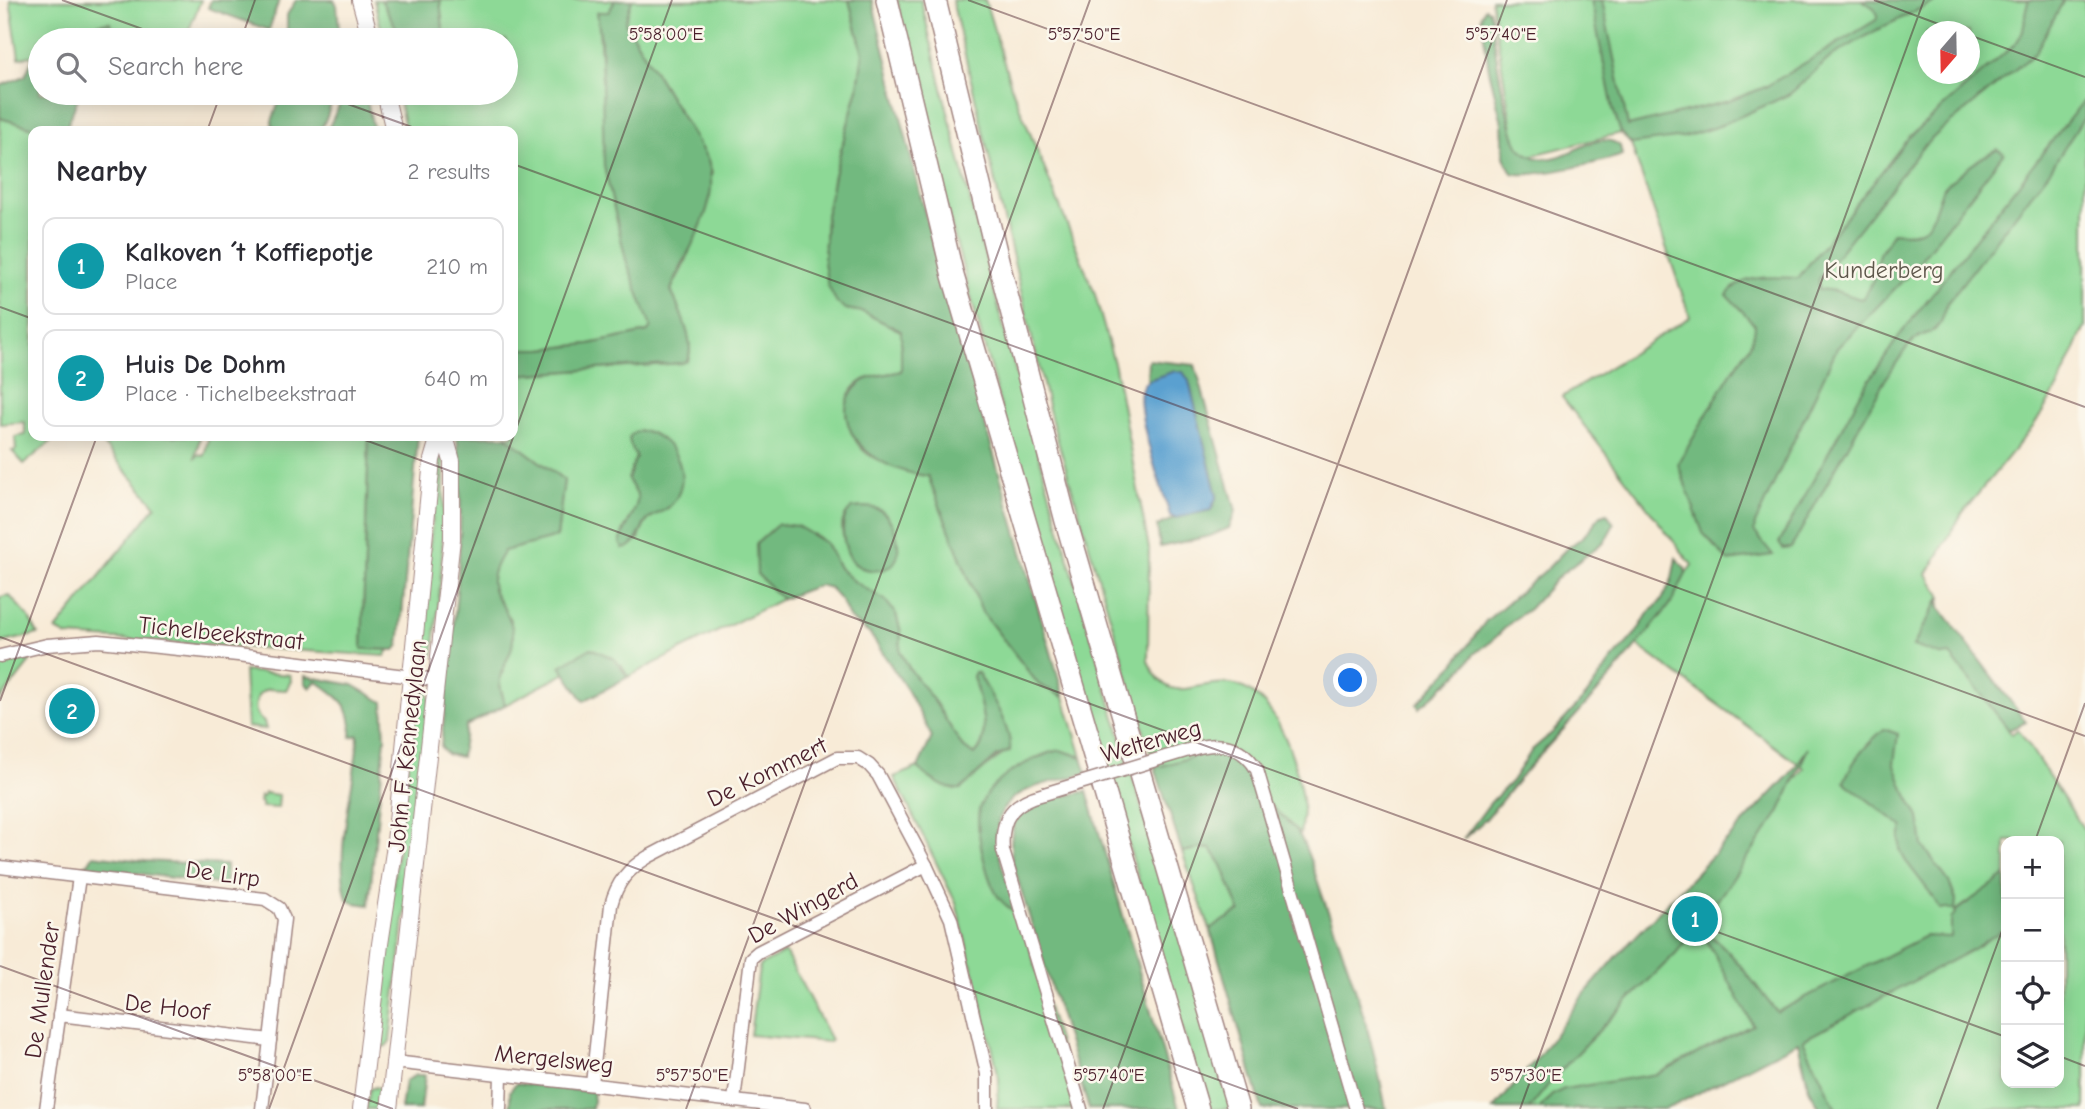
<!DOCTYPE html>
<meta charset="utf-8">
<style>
:root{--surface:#fff;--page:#f7f7f7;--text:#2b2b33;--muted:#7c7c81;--line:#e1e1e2;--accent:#d93025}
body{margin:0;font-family:"Comic Neue",sans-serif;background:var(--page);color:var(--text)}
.controls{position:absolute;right:21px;bottom:21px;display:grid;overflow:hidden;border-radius:14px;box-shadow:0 4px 18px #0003}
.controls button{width:63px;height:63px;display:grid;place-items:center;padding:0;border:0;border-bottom:2px solid var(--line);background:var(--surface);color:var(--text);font:35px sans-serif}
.compass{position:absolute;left:1917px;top:21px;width:63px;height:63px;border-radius:50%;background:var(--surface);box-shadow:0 4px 18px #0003;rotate:200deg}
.you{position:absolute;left:1351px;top:681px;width:24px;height:24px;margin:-18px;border:5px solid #fff;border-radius:50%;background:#1a73e8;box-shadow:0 0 0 10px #1a73e833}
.badge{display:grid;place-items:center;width:46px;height:46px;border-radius:50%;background:var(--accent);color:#fff;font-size:23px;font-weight:700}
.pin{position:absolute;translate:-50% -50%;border:4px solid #fff;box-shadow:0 2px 7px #0006}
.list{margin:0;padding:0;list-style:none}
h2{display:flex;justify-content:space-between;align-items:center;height:91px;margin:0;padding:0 28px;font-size:30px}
h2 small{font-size:23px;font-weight:400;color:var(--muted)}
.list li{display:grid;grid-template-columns:46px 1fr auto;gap:21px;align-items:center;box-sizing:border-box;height:98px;margin:0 14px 14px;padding:0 14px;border:2px solid var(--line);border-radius:14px}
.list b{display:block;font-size:26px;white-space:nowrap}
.list p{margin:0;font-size:23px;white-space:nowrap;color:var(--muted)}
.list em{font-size:23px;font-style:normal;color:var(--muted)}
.icon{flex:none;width:38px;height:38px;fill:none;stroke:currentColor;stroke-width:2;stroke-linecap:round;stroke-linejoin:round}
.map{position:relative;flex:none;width:2085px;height:1109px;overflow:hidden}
.search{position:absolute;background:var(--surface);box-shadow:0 4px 18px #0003;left:28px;top:28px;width:490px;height:77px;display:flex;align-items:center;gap:18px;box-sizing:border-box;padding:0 24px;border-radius:38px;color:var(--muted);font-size:26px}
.panel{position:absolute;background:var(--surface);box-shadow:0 4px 18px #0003;left:28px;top:126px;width:490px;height:315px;border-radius:14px}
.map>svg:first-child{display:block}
</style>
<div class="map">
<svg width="2085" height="1109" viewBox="0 0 2085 1109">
<rect width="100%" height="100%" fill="#fbf7ec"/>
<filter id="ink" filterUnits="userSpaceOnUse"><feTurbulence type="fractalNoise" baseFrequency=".0143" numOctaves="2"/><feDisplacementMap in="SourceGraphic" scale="14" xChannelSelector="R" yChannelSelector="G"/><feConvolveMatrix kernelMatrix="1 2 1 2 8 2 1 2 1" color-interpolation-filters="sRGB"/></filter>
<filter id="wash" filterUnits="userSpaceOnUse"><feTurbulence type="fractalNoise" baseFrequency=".00686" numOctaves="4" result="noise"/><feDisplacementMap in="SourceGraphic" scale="28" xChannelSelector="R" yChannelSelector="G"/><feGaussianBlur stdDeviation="1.57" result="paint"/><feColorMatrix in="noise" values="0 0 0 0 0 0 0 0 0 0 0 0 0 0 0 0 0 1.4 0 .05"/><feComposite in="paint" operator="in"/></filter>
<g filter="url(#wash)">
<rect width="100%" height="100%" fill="#f8ebd7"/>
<g fill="#8dd996" stroke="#6c7c60" stroke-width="2" fill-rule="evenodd">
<path d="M10 0H201L185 40 151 30 147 40H114L109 22 67 29 58 40H40V55L19 58Z"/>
<path d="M374 0H381L383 2 403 40H384Z"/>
<path d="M440 0H615L609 12 598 13 604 106V166L651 327 648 332 589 344 542 349H513V131H406L397 93H506V40H444Z"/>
<path d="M632 0H849L863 53 858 88 834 175 826 216 824 263 846 309 863 312 901 331V372C889 373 875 375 864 380 837 395 845 431 863 450 874 461 912 475 928 476L982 612 1039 685 1064 697 1082 757C1050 744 1038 757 1011 773L984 857 992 884 1000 899 1020 916 1079 1109H997L999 1079 994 1055 956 903 894 777 918 767 924 774 955 790C977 780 988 760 1010 751 1006 723 992 698 978 673L973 676C978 696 994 740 974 755L962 746 936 704 909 668 900 651 901 632 896 614 885 601 855 582 839 568 826 543 813 534 757 574 782 599 628 677 621 665 561 666 564 674 505 705 499 681 503 671 504 609 492 591 491 580 493 566 503 551 557 537 564 480 505 436H513L514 375 682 363 687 361C697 345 678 307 671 290L687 259 712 173 708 160 625 22ZM646 431 665 509C649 515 644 523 639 539L622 534 638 503 637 495 628 479 636 457 630 437 635 432ZM863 507 881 511 855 564C843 546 830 510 863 507Z"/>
<path d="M897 0H921C1008 374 1122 741 1232 1109H1206L1020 477 942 191Z"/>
<path d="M952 0H985L1011 86 1094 291 1115 367 1149 549 1148 661C1170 711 1195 678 1231 684 1279 693 1299 767 1303 808 1303 817 1301 826 1300 835L1215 750 1155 768 1051 418Z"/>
<path d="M1491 0H2085V326L2058 387 2033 427 1963 512 1927 574 1941 595 1939 613 2009 731 2012 734 2018 729 2085 831V1109H1820L1809 1090 1798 1042 1656 1090 1540 1109H1519L1779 801 1804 768 1634 643 1692 565 1562 397 1690 317 1631 144 1621 133 1517 159ZM1927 32H1969V74H1927ZM2006 841H2059V1083H2006Z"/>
<path d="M0 118 44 131H33V436H58L24 464 12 451 16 450 15 437 25 435V422L0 424Z"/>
<path d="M96 436H200L195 459 199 454 204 456 209 436H369L362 648 389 650 385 656 67 636 56 630 156 506Z"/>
<path d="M443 444C446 515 442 584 433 655L426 657 421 654 419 646 439 458Z"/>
<path d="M9 595 28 616 38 634 0 643V597Z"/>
<path d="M30 658 29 663 0 700V665Z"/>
<path d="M244 671 290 675 291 681 286 690 268 689 259 694C254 705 253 715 264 722L266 729 247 727Z"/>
<path d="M422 691 427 692 430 698 390 1041 386 1046 381 1047 374 1040 417 692Z"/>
<path d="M264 793 279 795 278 808 262 807V803L259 802 260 796 263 797Z"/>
<path d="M1203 848 1211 849 1222 865 1240 911 1210 929 1182 852Z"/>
<path d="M785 952 831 1040 829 1042 750 1035 759 968 761 965Z"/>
<path d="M376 1087 381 1090 382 1109H366L370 1089Z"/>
</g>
<g fill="#72b97f" stroke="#5e6c55" stroke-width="2">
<path d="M211 0H279L269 30 208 8Z"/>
<path d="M296 0H334L337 5 340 40H287V15Z"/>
<path d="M381 0H440L444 40H403Z"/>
<path d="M615 0H632L625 22 708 160C722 207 687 247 671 290 678 307 697 345 687 361L682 363 514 375 513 381V349H542L589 344 648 332 651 327 626 260 604 166 601 42 597 12H609Z"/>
<path d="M849 0H872L931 238 1064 697 1039 685 982 612 928 476C892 472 848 451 846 411 846 399 854 386 865 380 876 375 890 374 901 371V331L863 312 846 309 837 303 828 286 824 263 826 216 834 175 858 88 863 53Z"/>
<path d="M1591 0H1602L1628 126 1729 101 1765 87 1876 20 1878 15 1874 8 1862 0H1938L1877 30 1832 56 1790 94 1766 105 1719 126 1684 137 1631 144 1621 133 1613 109Z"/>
<path d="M2029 0H2064L2035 53 1938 133 1922 148 1819 279V289L1837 291 1860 299 1863 298 1873 280 1879 254 1893 232C1922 235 1928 232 1937 204 1939 199 1940 193 1943 189 1952 178 1984 155 1997 149L2004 153 1912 271 1837 348 1755 524 1754 531 1773 555 1728 561 1703 533 1678 464C1694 437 1709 410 1725 383 1735 365 1755 346 1755 325L1727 295C1742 273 1775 277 1798 278L1909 137 2016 43C2030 23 2021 17 2029 0Z"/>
<path d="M1485 8 1489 10 1492 21C1494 45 1507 131 1520 148 1525 153 1532 157 1539 158 1565 165 1597 126 1620 146L1622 155C1604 162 1528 179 1512 173L1504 157 1502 123 1489 70 1481 16Z"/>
<path d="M110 22 114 40H58L67 29Z"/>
<path d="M40 55V93H80L65 131H44L0 118V86L25 76 34 56Z"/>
<path d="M282 93H334L327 117 320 131H273L272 121Z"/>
<path d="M345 93H365L374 131H327Z"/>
<path d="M2085 99V116L2051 169 1948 302 1941 322 1935 330 1920 336 1908 346 1885 380 1791 548 1783 549 1779 543 1862 391 1899 336Z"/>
<path d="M1148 360 1195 365 1236 511 1229 528 1210 536 1160 547 1157 526 1175 518 1211 510 1217 496 1206 453 1175 371 1147 382Z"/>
<path d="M645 431C677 440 695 480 670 506 663 513 654 513 647 521 638 531 639 546 623 549L620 543C622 531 641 505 637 494 635 489 630 485 628 479L636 457 630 444 629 437 635 432Z"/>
<path d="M369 436H418L401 627 399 645 395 650 362 649Z"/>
<path d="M457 436H505L564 480 557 537 504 551C473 598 511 596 513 636 514 653 503 663 500 678 499 687 503 697 505 705L466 726 461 757 447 754 441 747C451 644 468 539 457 436Z"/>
<path d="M852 508C859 508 867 506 874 508 890 511 900 537 898 553 896 573 867 575 854 563 843 551 837 519 852 508Z"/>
<path d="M1607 513 1614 524 1605 541 1559 576 1529 609 1513 620 1491 642 1475 653 1458 674 1419 708 1417 704 1451 668 1486 621 1547 569 1566 549 1583 537 1601 515Z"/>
<path d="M778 524 797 526 826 543 839 568 855 582 885 600 896 614 901 632 900 651 909 668 936 704 962 746 974 755C994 741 978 696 973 676L975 672 978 673C989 692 1013 730 1010 751L997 756 961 789C946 791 927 778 918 767L932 737 908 691 870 634 850 619 842 602 830 588 819 585 782 599 757 574 756 544Z"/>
<path d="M1676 558 1685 568 1686 574 1670 605 1611 677 1529 767 1486 819 1463 839 1491 802 1512 781 1532 750 1553 732 1586 696 1611 661 1637 632 1647 615 1662 600 1672 579Z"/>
<path d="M1941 596 1939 606 2026 722 2009 730 1950 655 1943 656 1913 646Z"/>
<path d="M591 648 615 659 628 677 584 701 560 666Z"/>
<path d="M305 676 353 685 383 702 385 739 369 905 354 903 347 899C333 850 356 786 358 735L351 737C353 705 340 698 316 681L310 688 305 683Z"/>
<path d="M1884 729 1898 734 1894 763 1904 789 1919 817 1923 846 1949 882 1956 900 1955 910 1947 908 1940 909 1931 894 1905 860 1900 849V838L1903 827 1844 782C1853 759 1866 745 1884 729Z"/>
<path d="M1808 748 1779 813 1714 905 1676 953 1610 1019 1553 1079 1529 1109H1494L1539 1056 1581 998 1618 955 1790 774Z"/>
<path d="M1060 750 1082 757 1087 773C1063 780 1030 784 1011 800 980 826 1009 886 1020 916 1013 911 1004 905 999 898 987 881 972 823 981 804 994 777 1032 757 1060 750Z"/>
<path d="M1215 750C1259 755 1248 774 1268 802 1277 814 1294 824 1301 838 1311 858 1317 881 1325 903 1351 970 1373 1038 1386 1109H1262L1210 929 1240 911 1222 865 1211 849 1202 848 1182 852 1155 768Z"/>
<path d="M1087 791 1179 1109H1089L1012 861C1005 798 1036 803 1087 791Z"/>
<path d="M93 855 145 861 226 865V885L82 866 88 864Z"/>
<path d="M2006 875V928L1970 951 1803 1040 1836 1109H1820L1810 1090 1798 1042 1673 1106 1663 1109H1539L1552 1095 1564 1089 1657 1074 1753 1025 1705 937 1706 934C1726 941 1761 994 1777 1012L1925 936 1951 937V919L1957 910Z"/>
<path d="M416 1075H425L421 1109H401L405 1081Z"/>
<path d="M516 1083 594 1092 592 1109H510V1091Z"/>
</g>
<path fill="#5aa0d0" stroke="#52607e" stroke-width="2" d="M1175 371 1183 372 1189 381 1217 496 1211 510 1175 518 1170 516C1163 491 1133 409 1142 388 1145 378 1165 375 1175 371Z"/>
</g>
<g filter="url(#ink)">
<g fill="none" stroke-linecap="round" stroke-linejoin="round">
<defs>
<g id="street">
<path d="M0 656 47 645 99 641 238 655 437 680"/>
<path d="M1192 749C1219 741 1242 744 1257 770L1356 1109"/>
<path d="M1044 794C1012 802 1000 818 1003 851L1081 1109"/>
<path d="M0 867 265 899 279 908 284 919 262 1109"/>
<path d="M59 1015 270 1040"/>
<path d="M394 1062 805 1109"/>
<path d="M592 1084 611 905C617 882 628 869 648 857L837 758H858L869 765 878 775 926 865 951 919 987 1074V1109"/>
<path d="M734 1101 751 958 758 952 926 865"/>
<path d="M46 1109 79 877"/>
<path d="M500 1109 501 1075"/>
</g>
<g id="secondary">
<path d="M360 0 371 40"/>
<path d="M385 93 394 131"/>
<path d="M361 1109 380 944 394 852 432 460 439 436"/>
<path d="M389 1109 452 539V461L445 436"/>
</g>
<g id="highway">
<path d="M887 0 953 276 1198 1109"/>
<path d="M935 0 999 264 1066 521 1238 1109"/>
</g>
</defs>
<use href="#street" stroke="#a18581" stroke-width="15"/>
<use href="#secondary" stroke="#a18581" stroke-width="18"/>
<use href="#highway" stroke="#a18581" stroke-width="24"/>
<use href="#street" stroke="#fff" stroke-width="12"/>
<use href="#secondary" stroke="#fff" stroke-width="16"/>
<use href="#highway" stroke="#fff" stroke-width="21"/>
<defs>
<path id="street-bridge" d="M1044 794 1192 749"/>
</defs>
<use href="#street-bridge" stroke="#a18581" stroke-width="15" stroke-linecap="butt"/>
<use href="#street-bridge" stroke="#fff" stroke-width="12"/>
</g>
</g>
<path fill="none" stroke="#4a1f2b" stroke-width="2" stroke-opacity="0.45" d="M62 0 173 40M968 0 2085 407M1874 0 1960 32M1969 35 2085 77M241 40 255 0M317 93 423 131M207 131 221 93M513 164 2085 736M0 307 33 319M354 436 2006 1037M0 637 1298 1109M0 701 97 436M2035 841 2085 703M0 966 393 1109M2059 1056 2085 1066M269 1109 672 0M686 1109 1090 0M1103 1109 1507 0M1520 1109 1924 0M1937 1109 2006 920"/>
<g text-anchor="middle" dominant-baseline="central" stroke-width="5" stroke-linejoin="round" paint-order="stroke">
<g font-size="24" fill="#5e574b" stroke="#fbf7ec">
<text x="1884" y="270">Kunderberg</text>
</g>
<g font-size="24" fill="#4a1f2b" stroke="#fbf7ec">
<text transform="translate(221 633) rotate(6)">Tichelbeekstraat</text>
<text transform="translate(1151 741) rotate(-16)">Welterweg</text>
<text transform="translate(407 746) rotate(-84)">John F. Kennedylaan</text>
<text transform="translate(767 772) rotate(-26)">De Kommert</text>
<text transform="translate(223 874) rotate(8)">De Lirp</text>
<text transform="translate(803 908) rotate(-29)">De Wingerd</text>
<text transform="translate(42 990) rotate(-82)">De Mullender</text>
<text transform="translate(167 1007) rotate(7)">De Hoof</text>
<text transform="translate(554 1059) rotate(6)">Mergelsweg</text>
</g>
</g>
<g font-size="18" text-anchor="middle" fill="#4a1f2b" stroke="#fbf7ec" stroke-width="5" stroke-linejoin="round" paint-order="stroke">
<text x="666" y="40">5°58'00"E</text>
<text x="1084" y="40">5°57'50"E</text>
<text x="1501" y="40">5°57'40"E</text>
<text x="275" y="1081">5°58'00"E</text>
<text x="692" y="1081">5°57'50"E</text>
<text x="1109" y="1081">5°57'40"E</text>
<text x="1526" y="1081">5°57'30"E</text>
</g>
</svg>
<div class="controls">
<button>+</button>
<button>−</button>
<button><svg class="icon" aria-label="locate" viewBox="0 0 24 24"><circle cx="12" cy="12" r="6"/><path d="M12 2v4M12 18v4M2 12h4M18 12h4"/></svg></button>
<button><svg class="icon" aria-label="layers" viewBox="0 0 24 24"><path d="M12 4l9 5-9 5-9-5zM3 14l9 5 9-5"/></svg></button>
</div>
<svg class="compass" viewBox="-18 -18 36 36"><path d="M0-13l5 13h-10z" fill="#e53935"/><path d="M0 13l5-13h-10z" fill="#7c7c81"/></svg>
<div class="you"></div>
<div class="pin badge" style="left:1695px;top:919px;background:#0f9aa8">1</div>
<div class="pin badge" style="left:72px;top:711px;background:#0f9aa8">2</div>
<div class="search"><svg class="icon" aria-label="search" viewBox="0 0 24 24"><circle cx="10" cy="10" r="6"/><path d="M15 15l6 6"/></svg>Search here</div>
<section class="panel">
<h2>Nearby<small>2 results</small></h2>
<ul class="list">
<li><span class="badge" style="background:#0f9aa8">1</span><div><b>Kalkoven ´t Koffiepotje</b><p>Place</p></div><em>210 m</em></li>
<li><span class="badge" style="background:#0f9aa8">2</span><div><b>Huis De Dohm</b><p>Place · Tichelbeekstraat</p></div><em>640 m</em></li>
</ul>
</section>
</div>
